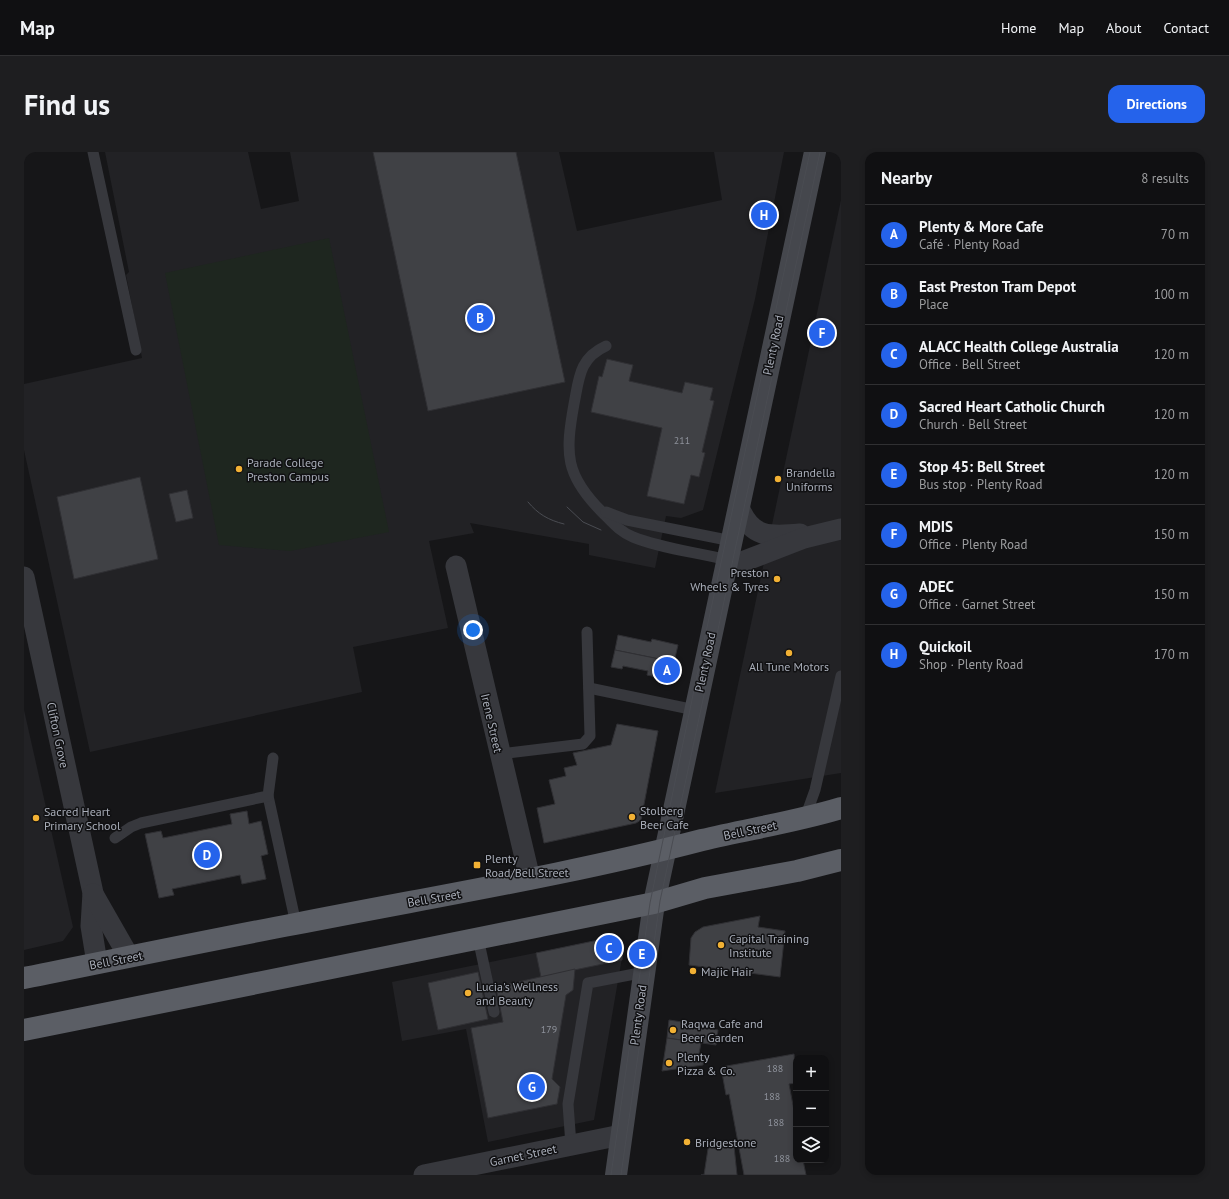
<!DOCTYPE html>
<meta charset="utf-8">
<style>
:root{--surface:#101012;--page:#1e1e20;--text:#f1f3f6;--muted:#9c9d9f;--line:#303032;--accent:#2563eb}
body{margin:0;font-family:"PT Sans",sans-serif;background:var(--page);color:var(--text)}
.controls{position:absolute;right:12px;bottom:12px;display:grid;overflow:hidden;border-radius:8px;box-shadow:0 2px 6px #0003}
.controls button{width:36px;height:36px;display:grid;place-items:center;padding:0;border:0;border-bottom:1px solid var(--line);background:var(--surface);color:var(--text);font:20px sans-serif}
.you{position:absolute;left:449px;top:478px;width:14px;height:14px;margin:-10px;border:3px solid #fff;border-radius:50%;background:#1a73e8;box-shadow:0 0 0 6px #1a73e833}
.badge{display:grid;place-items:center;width:26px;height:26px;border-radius:50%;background:var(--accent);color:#fff;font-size:13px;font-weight:700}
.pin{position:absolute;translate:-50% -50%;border:2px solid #fff;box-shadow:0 1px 4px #0006}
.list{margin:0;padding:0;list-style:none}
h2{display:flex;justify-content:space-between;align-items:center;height:52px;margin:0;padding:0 16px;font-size:17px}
h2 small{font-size:13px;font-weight:400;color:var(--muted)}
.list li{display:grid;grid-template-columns:26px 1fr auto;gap:12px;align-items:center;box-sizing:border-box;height:60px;padding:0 16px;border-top:1px solid var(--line)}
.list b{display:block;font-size:15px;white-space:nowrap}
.list p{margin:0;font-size:13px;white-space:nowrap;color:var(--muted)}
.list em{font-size:13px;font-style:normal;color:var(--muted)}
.icon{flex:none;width:22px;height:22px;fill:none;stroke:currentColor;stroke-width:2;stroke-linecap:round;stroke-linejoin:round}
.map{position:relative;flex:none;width:817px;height:1023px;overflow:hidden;border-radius:12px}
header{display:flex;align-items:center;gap:24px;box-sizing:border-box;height:56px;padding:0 20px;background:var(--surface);border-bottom:1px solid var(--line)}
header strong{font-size:19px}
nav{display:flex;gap:22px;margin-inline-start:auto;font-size:14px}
.intro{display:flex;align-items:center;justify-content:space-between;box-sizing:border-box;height:96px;padding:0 24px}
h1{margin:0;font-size:28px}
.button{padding:10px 18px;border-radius:12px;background:var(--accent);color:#fff;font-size:14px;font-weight:700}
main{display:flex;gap:24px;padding:0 24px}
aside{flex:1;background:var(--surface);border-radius:12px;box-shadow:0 2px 6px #0003}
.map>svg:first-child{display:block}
</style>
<header>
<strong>Map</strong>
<nav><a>Home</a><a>Map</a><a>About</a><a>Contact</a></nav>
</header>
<div class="intro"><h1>Find us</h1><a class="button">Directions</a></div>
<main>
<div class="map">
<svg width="817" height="1023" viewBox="0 0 817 1023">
<rect width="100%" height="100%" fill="#161618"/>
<g fill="#222225">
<path d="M81 0H224L237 57 275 49 266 0H535L553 79 698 48 690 0H760L731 147 679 358 657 366 642 364 631 416 565 403V392L446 371 450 381 405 389 424 476 329 495 338 540 66 600 0 298V232L118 206 102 123 105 120Z"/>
<path d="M817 48V621L691 641Z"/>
<path d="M0 558 49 775 39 789 0 798Z"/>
<path d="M589 785 600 794 570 968 464 990 442 877 378 889 368 830Z"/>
</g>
<path fill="#1e261f" d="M305 86 365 380 266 399 195 393 141 121Z"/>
<g fill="#404145" stroke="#303034">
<path d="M349 0H492L541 230 404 259Z"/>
<path d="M583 207 609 213 605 229 658 241 661 230 689 236 686 248 690 249 678 300 681 301 675 325 667 323 660 352 623 344 638 276 567 260 575 224 578 225Z"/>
<path d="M116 325 134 407 50 427 33 345Z"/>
<path d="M163 338 169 366 152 370 145 342Z"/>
<path d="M594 483 627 490 628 487 654 493 650 510 591 498Z"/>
<path d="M591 498 650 510 646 528 623 523 624 519 599 514 598 517 587 515Z"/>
<path d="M593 572 634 579 617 668 612 671 520 691 513 656 531 652 525 628 542 624 540 616 553 613 549 601 587 593Z"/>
<path d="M223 659 225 672 237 669 244 702 237 704 242 727 218 732 216 723 148 737 150 743 135 746 121 682 137 679 139 686 208 672 206 662Z"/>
<path d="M736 764 734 775 761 779 756 825 665 813 667 786 671 780 679 775Z"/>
<path d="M589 785 600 794 598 808 517 825 512 801Z"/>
<path d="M551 817 549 838 542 843 528 927 536 935 533 952 464 966 447 876 479 870 472 835Z"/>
<path d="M454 820 464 867 414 878 404 831Z"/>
<path d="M645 868 665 871 664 874 694 878 692 893 643 886Z"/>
<path d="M643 886 677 891 674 907 680 908 679 913 638 919Z"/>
<path d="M770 902 772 931 765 932 772 969V1008H779L782 1023H720L705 942 702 943 697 915Z"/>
<path d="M685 990 710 994 713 1023H677H680Z"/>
</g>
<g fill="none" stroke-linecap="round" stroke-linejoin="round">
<g stroke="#37383d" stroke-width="11">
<path d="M69 0 112 198"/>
<path d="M582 194C555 206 555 227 550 252 541 302 541 323 578 360 588 370 596 380 609 385 639 397 672 400 703 408"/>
<path d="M582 360 603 368 708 389"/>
<path d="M565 536 671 558"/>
<path d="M475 602 559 592 566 584 563 480"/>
<path d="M244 644 272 772"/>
<path d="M781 666 791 638 817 524"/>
<path d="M91 686 107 675 117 671 244 644 249 606"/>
<path d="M454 786 470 860"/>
<path d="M547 993 544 952 564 831 621 820"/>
</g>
<g stroke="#37383d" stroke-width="21">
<path d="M715 355C727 386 746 385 776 382"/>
<path d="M432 414 506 727"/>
<path d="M702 416 780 386 817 377"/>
<path d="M0 425 69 741 67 774 73 811"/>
<path d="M69 742 105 805"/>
<path d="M400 1023 597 983"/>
</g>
<path stroke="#45474d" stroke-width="22" d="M592 1023 630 751 791 0"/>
<g stroke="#5b5e65" stroke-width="22">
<path d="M0 826C90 808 181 789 271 772 407 745 544 723 678 688 724 677 771 670 817 656"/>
<path d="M0 878 630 751 681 736 773 719 817 708"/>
</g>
<g stroke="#4a4c52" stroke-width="1">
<path d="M504 350C514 362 524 368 540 372"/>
<path d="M543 355 559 370 577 378"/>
<path d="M587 1023 626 751 682 480 786 0"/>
<path d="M597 1023 636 749 796 0"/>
</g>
</g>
<g fill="#f2b134" stroke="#111113" stroke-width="1.5">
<circle cx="215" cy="317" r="4"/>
<circle cx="754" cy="327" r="4"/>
<circle cx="753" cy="427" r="4"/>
<circle cx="765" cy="501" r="4"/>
<circle cx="608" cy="665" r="4"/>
<circle cx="12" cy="666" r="4"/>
<rect x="449" y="709" width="8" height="8" rx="2"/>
<circle cx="697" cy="793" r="4"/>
<circle cx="669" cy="819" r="4"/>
<circle cx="444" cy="841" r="4"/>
<circle cx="649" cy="878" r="4"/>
<circle cx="645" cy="911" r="4"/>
<circle cx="663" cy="990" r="4"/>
</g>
<g text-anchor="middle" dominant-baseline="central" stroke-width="3" stroke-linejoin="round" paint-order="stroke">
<g font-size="10" fill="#8e929b">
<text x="658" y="288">211</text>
<text x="525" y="877">179</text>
<text x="751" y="916">188</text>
<text x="748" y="944">188</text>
<text x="752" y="970">188</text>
<text x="758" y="1006">188</text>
</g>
<g font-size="12" fill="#a8adb8" stroke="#111113">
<text transform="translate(749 193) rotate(-78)">Plenty Road</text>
<text transform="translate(681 510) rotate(-78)">Plenty Road</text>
<text transform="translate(468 571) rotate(77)">Irene Street</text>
<text transform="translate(34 583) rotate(78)">Clifton Grove</text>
<text transform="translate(726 678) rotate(-12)">Bell Street</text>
<text transform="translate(410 746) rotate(-10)">Bell Street</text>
<text transform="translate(92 808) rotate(-11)">Bell Street</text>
<text transform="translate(614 863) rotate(-82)">Plenty Road</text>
<text transform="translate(499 1003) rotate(-12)">Garnet Street</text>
</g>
<g font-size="12" fill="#a8adb8" stroke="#111113" text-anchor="start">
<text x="223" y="310">Parade College<tspan x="223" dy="14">Preston Campus</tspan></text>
<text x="762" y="320">Brandella<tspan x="762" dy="14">Uniforms</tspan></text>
<text x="745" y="420" text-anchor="end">Preston<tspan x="745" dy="14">Wheels &amp; Tyres</tspan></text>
<text x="765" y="514" text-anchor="middle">All Tune Motors</text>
<text x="616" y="658">Stolberg<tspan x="616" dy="14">Beer Cafe</tspan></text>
<text x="20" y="659">Sacred Heart<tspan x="20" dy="14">Primary School</tspan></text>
<text x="461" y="706">Plenty<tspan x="461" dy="14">Road/Bell Street</tspan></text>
<text x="705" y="786">Capital Training<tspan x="705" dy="14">Institute</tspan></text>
<text x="677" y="819">Majic Hair</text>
<text x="452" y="834">Lucia's Wellness<tspan x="452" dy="14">and Beauty</tspan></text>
<text x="657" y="871">Raqwa Cafe and<tspan x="657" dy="14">Beer Garden</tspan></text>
<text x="653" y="904">Plenty<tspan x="653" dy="14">Pizza &amp; Co.</tspan></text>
<text x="671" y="990">Bridgestone</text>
</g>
</g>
</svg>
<div class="controls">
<button>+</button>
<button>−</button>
<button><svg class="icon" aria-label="layers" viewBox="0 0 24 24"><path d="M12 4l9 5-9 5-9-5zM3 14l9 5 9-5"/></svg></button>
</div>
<div class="you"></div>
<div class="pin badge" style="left:643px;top:518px">A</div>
<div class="pin badge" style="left:456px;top:166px">B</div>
<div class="pin badge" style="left:585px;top:796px">C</div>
<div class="pin badge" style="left:183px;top:703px">D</div>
<div class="pin badge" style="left:618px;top:802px">E</div>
<div class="pin badge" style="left:798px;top:181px">F</div>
<div class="pin badge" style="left:508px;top:935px">G</div>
<div class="pin badge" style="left:740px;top:63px">H</div>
</div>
<aside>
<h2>Nearby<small>8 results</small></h2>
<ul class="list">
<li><span class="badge">A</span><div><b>Plenty &amp; More Cafe</b><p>Café · Plenty Road</p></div><em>70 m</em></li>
<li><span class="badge">B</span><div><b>East Preston Tram Depot</b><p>Place</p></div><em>100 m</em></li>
<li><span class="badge">C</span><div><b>ALACC Health College Australia</b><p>Office · Bell Street</p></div><em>120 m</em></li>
<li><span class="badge">D</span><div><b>Sacred Heart Catholic Church</b><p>Church · Bell Street</p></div><em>120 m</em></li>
<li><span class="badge">E</span><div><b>Stop 45: Bell Street</b><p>Bus stop · Plenty Road</p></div><em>120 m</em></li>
<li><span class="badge">F</span><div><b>MDIS</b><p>Office · Plenty Road</p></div><em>150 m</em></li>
<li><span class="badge">G</span><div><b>ADEC</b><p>Office · Garnet Street</p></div><em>150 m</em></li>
<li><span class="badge">H</span><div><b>Quickoil</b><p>Shop · Plenty Road</p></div><em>170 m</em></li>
</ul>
</aside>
</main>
